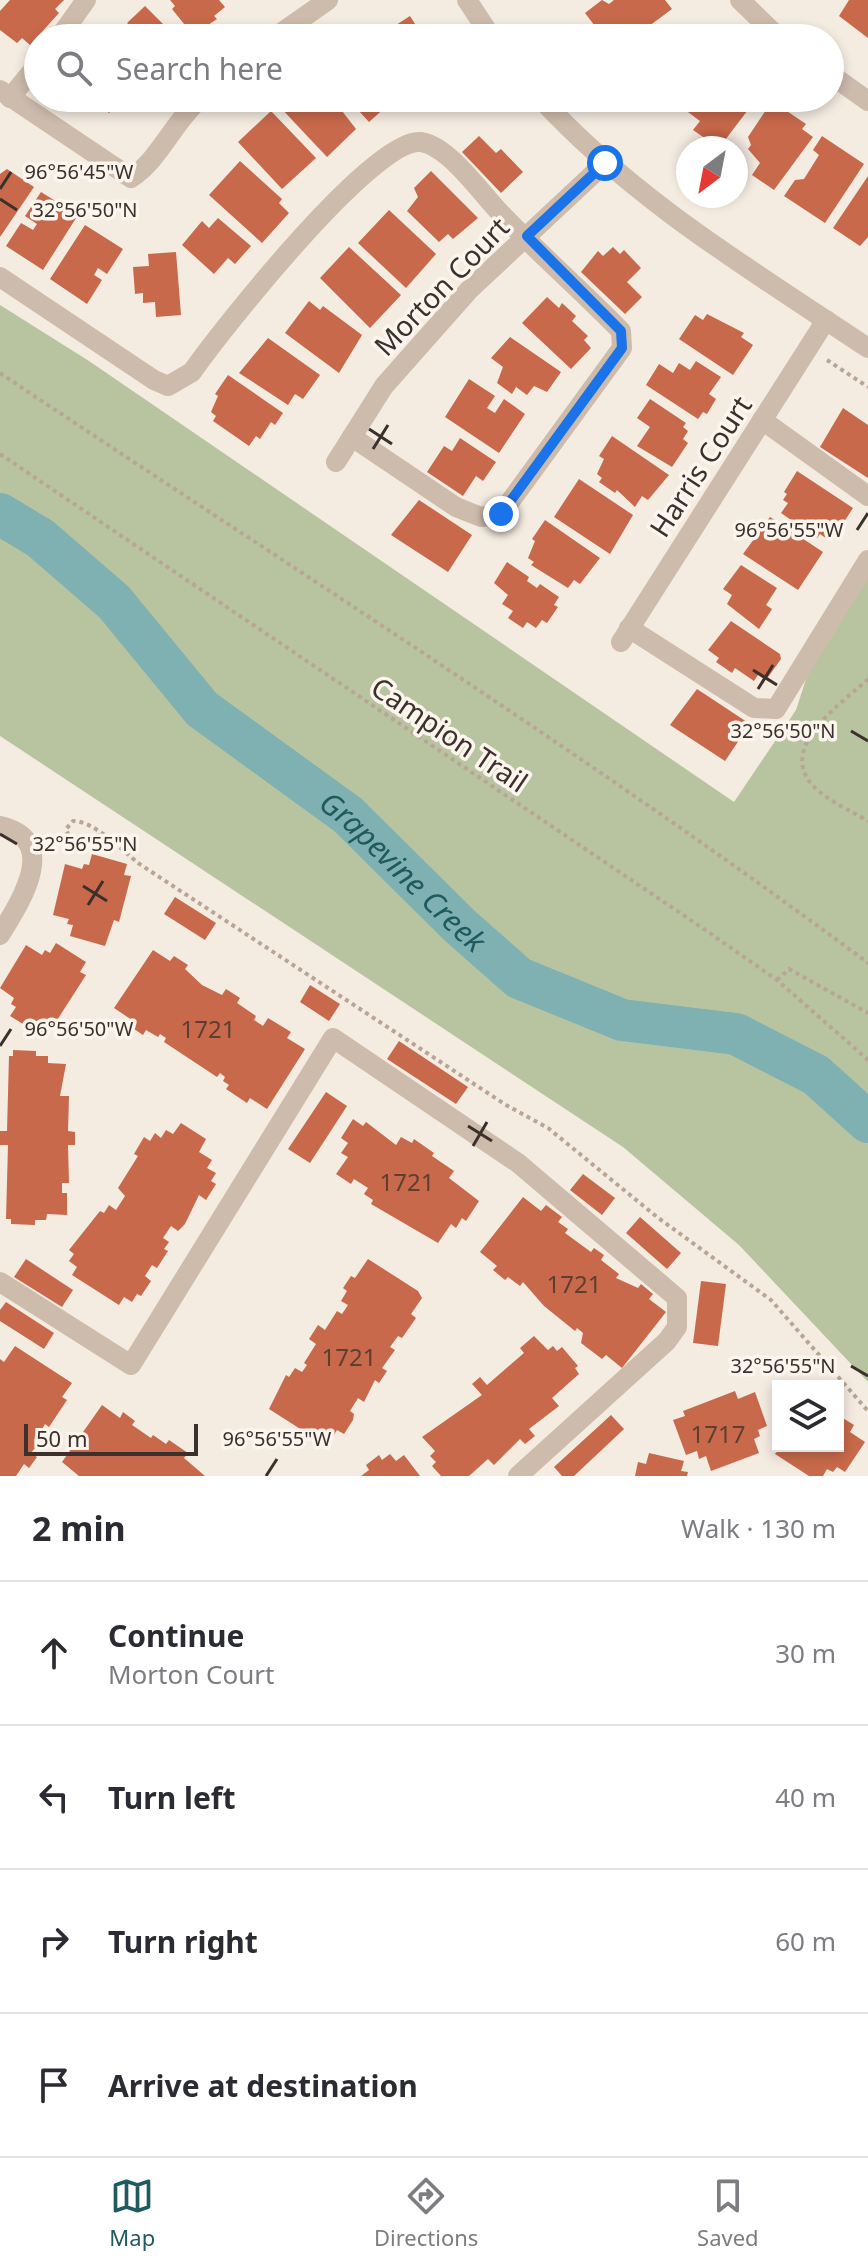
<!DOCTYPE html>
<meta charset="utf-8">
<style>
:root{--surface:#fff;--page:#f7f7f7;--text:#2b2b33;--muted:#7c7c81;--line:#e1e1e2;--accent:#1f5a5e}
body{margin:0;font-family:"Noto Sans",sans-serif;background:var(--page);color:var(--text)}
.controls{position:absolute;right:24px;bottom:24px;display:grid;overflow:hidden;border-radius:0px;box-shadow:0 4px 12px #0003}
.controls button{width:72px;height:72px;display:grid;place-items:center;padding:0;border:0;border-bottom:2px solid var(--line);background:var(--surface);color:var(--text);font:40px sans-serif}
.compass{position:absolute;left:676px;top:136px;width:72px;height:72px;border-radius:50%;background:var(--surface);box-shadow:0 4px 12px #0003;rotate:212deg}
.scale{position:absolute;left:24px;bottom:20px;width:174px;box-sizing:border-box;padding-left:8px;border:4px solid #3b302b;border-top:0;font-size:22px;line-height:28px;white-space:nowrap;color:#3b302b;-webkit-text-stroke:6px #fbf5ee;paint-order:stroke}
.stop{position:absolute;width:24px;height:24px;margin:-18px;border:6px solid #1a73e8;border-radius:50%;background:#fff}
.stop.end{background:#1a73e8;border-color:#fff;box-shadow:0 2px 8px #0008}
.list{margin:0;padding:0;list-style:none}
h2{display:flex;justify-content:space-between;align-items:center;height:104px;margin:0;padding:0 32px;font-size:34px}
h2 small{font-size:26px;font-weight:400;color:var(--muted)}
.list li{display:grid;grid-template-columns:52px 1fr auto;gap:24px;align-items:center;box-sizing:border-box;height:144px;padding:0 32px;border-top:2px solid var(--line)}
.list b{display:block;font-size:30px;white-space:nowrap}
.list p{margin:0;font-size:26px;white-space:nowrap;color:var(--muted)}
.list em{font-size:26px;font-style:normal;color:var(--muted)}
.icon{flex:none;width:44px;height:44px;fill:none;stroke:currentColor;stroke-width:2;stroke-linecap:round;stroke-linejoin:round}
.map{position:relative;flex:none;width:868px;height:1476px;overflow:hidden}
.search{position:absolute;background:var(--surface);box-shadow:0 4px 12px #0003;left:24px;right:24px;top:24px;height:88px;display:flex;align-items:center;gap:20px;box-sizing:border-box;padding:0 28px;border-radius:44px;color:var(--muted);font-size:30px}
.sheet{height:680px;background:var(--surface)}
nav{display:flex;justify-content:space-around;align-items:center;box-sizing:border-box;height:112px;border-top:2px solid var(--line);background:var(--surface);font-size:22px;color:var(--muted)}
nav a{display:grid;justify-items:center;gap:4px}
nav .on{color:var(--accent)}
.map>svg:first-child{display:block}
</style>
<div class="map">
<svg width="868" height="1476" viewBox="0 0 868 1476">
<rect width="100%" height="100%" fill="#f4ebe1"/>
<path fill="#b8c4a0" d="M0 305 89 361 734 802 796 710 817 645 868 569V1382L739 1245 623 1147 0 736Z"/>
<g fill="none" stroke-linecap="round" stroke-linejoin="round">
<path stroke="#7fb0b2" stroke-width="42" id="s1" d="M0 514 40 538 114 602 202 709 348 815 460 926 519 978 622 1020 736 1034 816 1075 868 1122"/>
</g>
<g fill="#c8694b">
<path d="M10 0H64L55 9 59 13 30 45 22 38 17 43 0 30V11Z"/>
<path d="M170 0H219L225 7 214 16 217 19 193 35 172 9 175 6Z"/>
<path d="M602 0 609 4 614 0H665L672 9 633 38H604L585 13Z"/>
<path d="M849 0H868V38L839 16Z"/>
<path d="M145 6 177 38H134L138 34 127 23Z"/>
<path d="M410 16 424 38H380L379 36Z"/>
<path d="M670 25H688L698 38H655Z"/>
<path d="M100 98H135L124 109 118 103 109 113 97 102Z"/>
<path d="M285 98H332L356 129 327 157 278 105Z"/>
<path d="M347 98H396L369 122Z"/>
<path d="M699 98H757L719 148 693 130 700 121 688 112Z"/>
<path d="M772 101 806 124 802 129 813 137 774 190 752 175 760 163 748 149 751 145 748 137Z"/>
<path d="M271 111 316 158 282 189 238 142Z"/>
<path d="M479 136 496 153 501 149 523 172 501 193 462 152Z"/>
<path d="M822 136 864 164 825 223 784 196 795 180 804 179 819 155 813 150Z"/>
<path d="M240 161 282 199 279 203 289 213 262 243 209 195Z"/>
<path d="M7 169 34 187 0 237V174Z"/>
<path d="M431 171 478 218 453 239 448 234 439 242 407 211 418 197 414 188Z"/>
<path d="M868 176V237L860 246 833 228Z"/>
<path d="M41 192 78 215 43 270 6 246 21 223 33 230 37 224 25 216Z"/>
<path d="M389 210 436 254 406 288 358 243Z"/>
<path d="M218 218 251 246 235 264 228 258 214 274 182 245 202 221 209 228Z"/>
<path d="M85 225 123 249 107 274 98 268 94 275 102 280 87 304 50 279Z"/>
<path d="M349 247 401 295 370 328 320 278Z"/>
<path d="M613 247 620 254 624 250 641 268 627 282 642 297 625 314 581 272 598 251 603 256Z"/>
<path d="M176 252 181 315 156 317 155 302 143 303V293L135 294 133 267 149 266 148 254Z"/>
<path d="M547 297 559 308 562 303 576 316 572 321 588 336 584 340 591 348 571 369 522 323Z"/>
<path d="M309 301 320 310 323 306 362 335 339 373 285 333Z"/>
<path d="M707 314 744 333 741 337 753 345 733 375 679 339 695 315 703 320Z"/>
<path d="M510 337 561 372 547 392 534 386 527 395 516 387 512 394 497 383 503 367 491 358Z"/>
<path d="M268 338 320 375 303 399 295 394 288 405 239 373Z"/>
<path d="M696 361 721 377 709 394 716 399 707 414 703 412 698 419 646 385 659 364 673 373 679 363 690 370Z"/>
<path d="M228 375 283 413 275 425 271 422 260 439 256 436 249 446 213 421 216 416 211 412 218 396 215 394Z"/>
<path d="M469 379 495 396 487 408 495 413 504 399 525 414 499 453 445 417Z"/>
<path d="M650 399 686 423 683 427 688 431 683 439 688 443 672 467 637 446 650 427 637 418Z"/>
<path d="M843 408 868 425V478L820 447Z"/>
<path d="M612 436 669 475 648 500 642 496 635 507 617 490 615 493 599 482 602 478 597 474 604 459 599 456Z"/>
<path d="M460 438 496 462 483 481 476 476 463 496 427 472 444 446 452 451Z"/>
<path d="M797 471 853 508 840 528 838 526 827 539 820 534 817 538 781 513 788 503 783 500 787 494 784 492Z"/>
<path d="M579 479 633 515 610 554 554 517Z"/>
<path d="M419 500 472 535 448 572 391 535Z"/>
<path d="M770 517 823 552 798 590 743 554Z"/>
<path d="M545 520 600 558 580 584 574 580 568 588 531 565 534 562 528 558 535 541 532 539Z"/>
<path d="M507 562 529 577 527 581 537 588 540 584 559 597 554 605 558 607 547 623 542 620 536 628 527 622 523 628 508 618 513 611 502 604 508 595 494 583Z"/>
<path d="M741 565 777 588 766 605 772 609 759 629 727 604 732 595 723 589Z"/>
<path d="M731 621 780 654 781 659 766 680 758 675 754 681 735 668 732 673 716 662 719 658 708 650Z"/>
<path d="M697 689 750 724 725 761 670 725Z"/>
<path d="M92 854 127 864 124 875 131 876 119 922 114 920 105 946 70 936 73 925 67 924 69 919 53 915 65 864 82 869 84 864 89 865Z"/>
<path d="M175 897 216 923 205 940 164 914Z"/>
<path d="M56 943 86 962 80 972 86 975 52 1028 47 1025 41 1035 10 1016 16 1007 11 1004 14 998 0 988 26 945 42 955 45 950 50 953Z"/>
<path d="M153 950 170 961 174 956 188 965 185 969 202 985 222 995 226 989 240 998 237 1003 256 1016 254 1020 263 1026 268 1018 291 1032 287 1038 305 1049 267 1109 250 1098 247 1103 226 1089 229 1085 223 1081 225 1077 220 1073 217 1077 164 1042 166 1038 160 1034 158 1037 146 1030 143 1035 128 1025 132 1020 114 1008Z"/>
<path d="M310 985 340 1004 329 1021 300 1002Z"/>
<path d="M399 1041 468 1087 456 1104 387 1059Z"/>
<path d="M13 1050 36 1051V1056H48V1063L66 1064 60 1096H69L68 1131 75 1132V1145H68L69 1183H62V1193H67V1215L47 1214 46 1220H35V1225L11 1224V1219H6L8 1145H0V1131H7L9 1056H13Z"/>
<path d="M326 1092 347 1106 310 1163 288 1149Z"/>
<path d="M353 1119 363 1126 366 1122 396 1145 401 1137 412 1143 414 1139 434 1153 432 1156 454 1171 449 1178 479 1201 466 1221 462 1218 456 1228 451 1224 438 1243 371 1204 373 1200 364 1194 368 1188 354 1179 351 1184 336 1174 348 1157 341 1153 348 1143 341 1138Z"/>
<path d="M181 1123 206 1139 199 1152 212 1160 207 1168 216 1173 211 1181 216 1184 206 1200 199 1195 185 1224 178 1231 171 1226 163 1238 169 1242 164 1249 168 1251 157 1268 152 1265 145 1276 151 1281 141 1296 137 1294 132 1302 124 1297 119 1305 72 1275 77 1267 69 1261 74 1254 69 1250 100 1211 104 1213 109 1205 116 1210 125 1196 118 1188 138 1156 134 1154 144 1137 150 1141 155 1133 161 1138 166 1130 173 1134Z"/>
<path d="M583 1174 615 1198 602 1215 570 1190Z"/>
<path d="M523 1197 541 1211 546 1205 562 1217 558 1222 568 1229 565 1233 591 1252 594 1248 604 1255 601 1260 619 1274 616 1278 638 1288 641 1284 653 1294 649 1299 666 1312 622 1368 606 1355 602 1359 581 1343 583 1333 577 1328 575 1331 544 1306 523 1282 520 1286 508 1277 505 1280 493 1270 497 1266 480 1252Z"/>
<path d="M640 1217 681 1253 667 1269 626 1233Z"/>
<path d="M26 1259 73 1290 62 1307 14 1277Z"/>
<path d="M368 1259 418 1291 422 1298 411 1314 416 1318 402 1338 398 1336 390 1347 395 1350 382 1368 387 1371 379 1383 375 1380 364 1402 358 1398 350 1411 354 1414 353 1420 344 1434 337 1430 327 1446 269 1409 286 1375 289 1377 295 1368 302 1372 307 1365 304 1363 316 1344 309 1339 318 1325 325 1330 337 1311 342 1314 348 1305 341 1301 347 1291 343 1288 351 1276 355 1278Z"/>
<path d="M701 1281 726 1284 718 1346 693 1343Z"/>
<path d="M6 1302 54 1333 44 1349 0 1321V1310Z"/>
<path d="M534 1336 548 1350 553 1346 557 1351 562 1347 578 1366 575 1368 579 1374 552 1398 559 1406 529 1429 535 1436 525 1444 520 1439 494 1465 488 1459 469 1476H441L432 1466 436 1462 430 1456 435 1451 422 1437 482 1395 472 1384 480 1377 487 1385 524 1353 520 1348Z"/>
<path d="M15 1346 72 1383 62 1397 67 1400 49 1427 45 1424 41 1431 46 1434 31 1453 37 1457 29 1468 24 1464 16 1476H0V1359L4 1362Z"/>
<path d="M735 1391 738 1399 755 1392 767 1426 758 1430 760 1436 754 1439 759 1453 711 1471 706 1456 699 1459 697 1451 686 1455 673 1420 685 1416 683 1411Z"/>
<path d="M102 1405 120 1418 123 1412 135 1421 132 1425 151 1438 153 1435 166 1444 169 1440 188 1453 184 1458 205 1476H79L62 1462Z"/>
<path d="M611 1415 624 1429 574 1476H562L554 1467Z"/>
<path d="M838 1415 854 1425 850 1432 865 1442 845 1472 837 1467 833 1472 827 1469 823 1476H809L775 1454 781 1446H838Z"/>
<path d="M649 1453 684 1461 681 1471 688 1472 687 1476H635L638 1462 646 1464Z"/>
<path d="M390 1454 396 1461 404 1455 420 1476H361L369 1470 366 1465 379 1455 382 1460Z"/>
</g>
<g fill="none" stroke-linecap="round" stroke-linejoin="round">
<g stroke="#b9a596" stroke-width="4" stroke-dasharray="4 4" stroke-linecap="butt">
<path d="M827 360 868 387"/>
<path d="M0 373C291 568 587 754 868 963"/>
<path d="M0 454 701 927 777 980 868 1060"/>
<path d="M868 679C845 701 785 740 807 778 818 797 850 810 868 821"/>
<path d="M100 835 80 839 68 834 66 829 73 821C94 821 122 850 138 863L506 1105 548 1128 657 1217 771 1300 868 1411"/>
<path d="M777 980 789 969 868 1013"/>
</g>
<g stroke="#cdbbac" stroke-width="20">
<path d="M467 0 492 38"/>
<path d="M740 0 779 38"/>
<path d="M59 38 86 0"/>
<path d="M274 38 328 0"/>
<path d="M830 74 868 101"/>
<path d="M0 90 131 178C161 158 173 122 201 98"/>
<path d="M10 98 38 64"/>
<path d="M540 98C635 201 753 271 868 348"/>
<path d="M0 277 154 380 168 386 192 372C222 329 371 141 419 142 430 142 443 152 451 159 470 176 486 198 504 217 542 256 583 292 621 331L622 348 501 514 481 517 456 507 352 437"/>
<path d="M762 420 868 496"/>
<path d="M336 462 384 386 469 290 605 163"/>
<path d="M629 628 754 708 776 709 868 560"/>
<path d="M621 642 826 320"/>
<path d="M0 826C62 840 19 904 0 935"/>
<path d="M0 1282 131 1365 333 1038 518 1163 677 1298V1327L667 1341 518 1476"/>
</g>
</g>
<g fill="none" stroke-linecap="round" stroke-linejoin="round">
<path stroke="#1a73e8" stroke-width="10" d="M501 514 622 348 621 331 527 236 605 163"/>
</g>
<path fill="none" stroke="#3b302b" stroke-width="3" d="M0 189 11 172M0 199 17 210M369 429 392 444M373 449 388 425M857 530 868 513M753 670 777 685M758 689 773 665M851 731 868 741M0 834 17 844M83 886 107 901M88 905 103 881M0 1046 11 1029M468 1126 492 1141M473 1146 487 1122M851 1366 868 1376M266 1476 277 1459"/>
<g text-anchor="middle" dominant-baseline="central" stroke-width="7" stroke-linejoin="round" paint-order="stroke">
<g font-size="24" fill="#5e3e33">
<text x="208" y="1028">1721</text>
<text x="407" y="1181">1721</text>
<text x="574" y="1283">1721</text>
<text x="349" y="1356">1721</text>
<text x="718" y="1433">1717</text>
</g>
<g font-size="28" fill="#3b302b" stroke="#fbf5ee">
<text transform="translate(441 286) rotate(-46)">Morton Court</text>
<text transform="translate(700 466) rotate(-57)">Harris Court</text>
<text transform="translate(450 734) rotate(34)">Campion Trail</text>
</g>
<g font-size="30" font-style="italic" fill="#1f5a5e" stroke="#fbf5ee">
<text stroke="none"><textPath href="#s1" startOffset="542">Grapevine Creek</textPath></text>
</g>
</g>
<g font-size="20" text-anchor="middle" fill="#3b302b" stroke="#fbf5ee" stroke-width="7" stroke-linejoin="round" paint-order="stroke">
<text x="79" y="179">96°56'45"W</text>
<text x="85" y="217">32°56'50"N</text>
<text x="789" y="537">96°56'55"W</text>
<text x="783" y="738">32°56'50"N</text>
<text x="85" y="851">32°56'55"N</text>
<text x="79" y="1036">96°56'50"W</text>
<text x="783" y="1373">32°56'55"N</text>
<text x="277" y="1446">96°56'55"W</text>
</g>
</svg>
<div class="controls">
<button><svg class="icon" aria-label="layers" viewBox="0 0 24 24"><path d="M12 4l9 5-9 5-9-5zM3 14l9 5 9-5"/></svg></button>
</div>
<svg class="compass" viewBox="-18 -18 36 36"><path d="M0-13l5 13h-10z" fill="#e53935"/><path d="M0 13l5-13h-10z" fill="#7c7c81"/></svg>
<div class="scale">50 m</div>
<div class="stop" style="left:605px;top:163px"></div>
<div class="stop end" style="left:501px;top:514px"></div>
<div class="search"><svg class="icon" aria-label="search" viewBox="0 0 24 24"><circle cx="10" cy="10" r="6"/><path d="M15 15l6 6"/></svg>Search here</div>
</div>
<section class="sheet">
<h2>2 min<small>Walk · 130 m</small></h2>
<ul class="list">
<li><svg class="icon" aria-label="ahead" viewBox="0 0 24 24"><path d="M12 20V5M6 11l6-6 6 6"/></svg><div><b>Continue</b><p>Morton Court</p></div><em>30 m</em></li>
<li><svg class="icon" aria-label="left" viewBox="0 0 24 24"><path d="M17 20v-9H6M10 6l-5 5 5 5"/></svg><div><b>Turn left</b></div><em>40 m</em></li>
<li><svg class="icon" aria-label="right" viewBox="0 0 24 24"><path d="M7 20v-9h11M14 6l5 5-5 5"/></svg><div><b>Turn right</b></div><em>60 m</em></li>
<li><svg class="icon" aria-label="arrive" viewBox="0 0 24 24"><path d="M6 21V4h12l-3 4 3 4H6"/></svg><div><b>Arrive at destination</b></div></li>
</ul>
</section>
<nav>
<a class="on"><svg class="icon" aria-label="map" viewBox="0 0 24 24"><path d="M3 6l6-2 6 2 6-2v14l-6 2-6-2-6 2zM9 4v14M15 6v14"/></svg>Map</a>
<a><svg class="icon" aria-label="directions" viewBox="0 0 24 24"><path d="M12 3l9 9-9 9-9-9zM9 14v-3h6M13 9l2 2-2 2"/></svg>Directions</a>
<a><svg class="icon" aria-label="saved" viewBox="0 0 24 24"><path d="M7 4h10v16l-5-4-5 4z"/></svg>Saved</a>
</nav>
